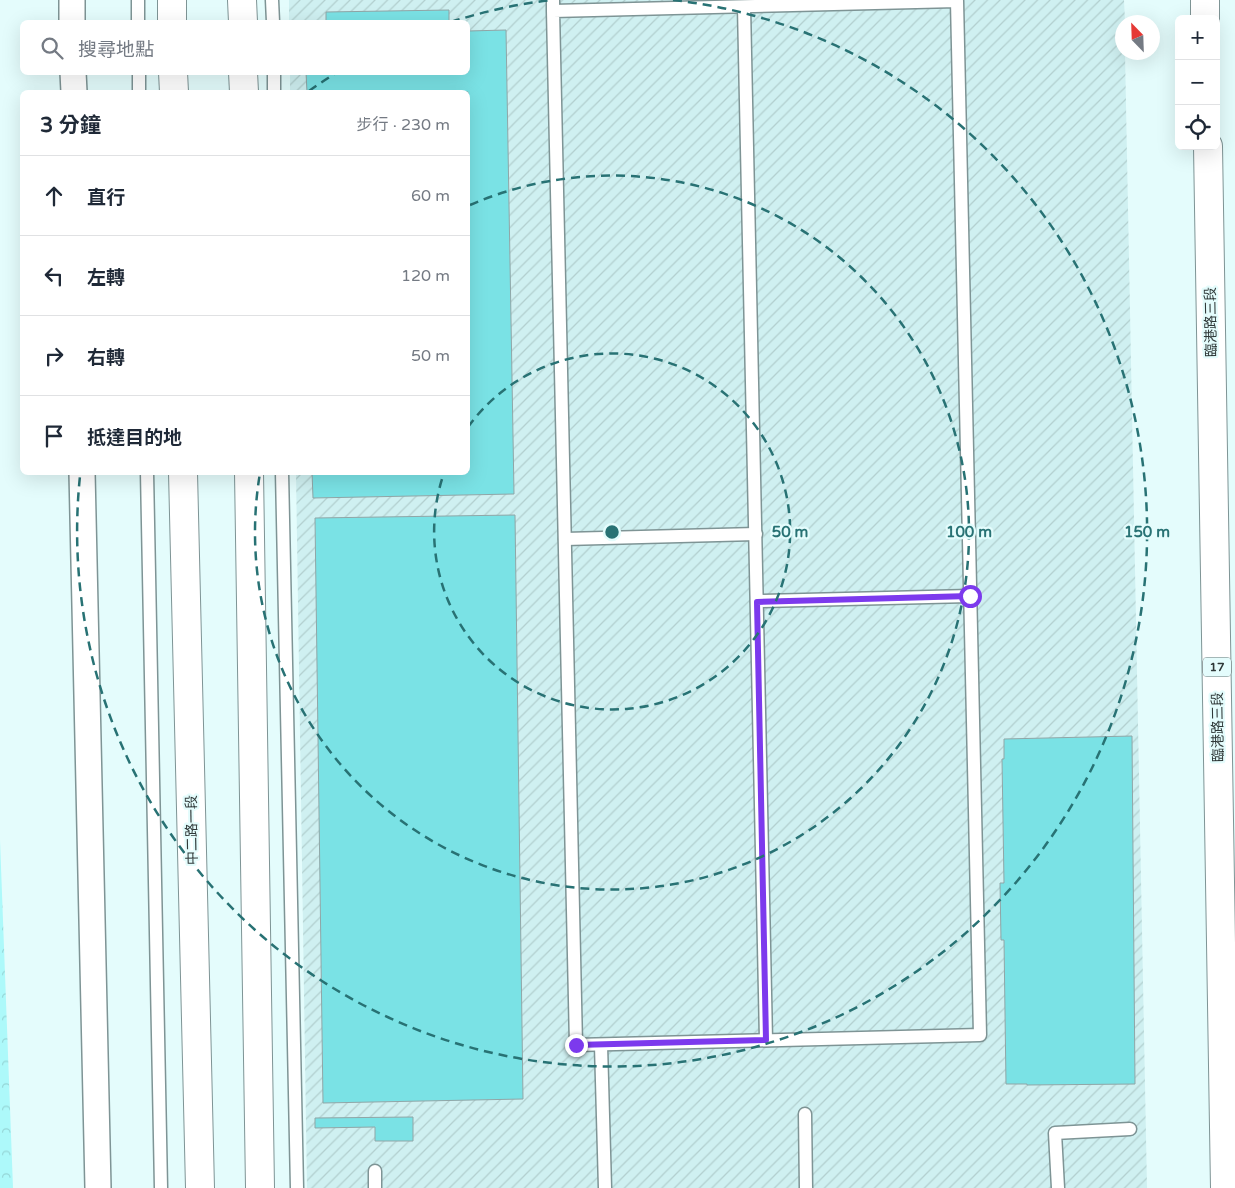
<!DOCTYPE html>
<html lang="zh-TW">
<meta charset="utf-8">
<style>
:root{--surface:#fff;--page:#f2f2f3;--text:#1f2937;--muted:#747a83;--line:#e0e1e3}
body{margin:0;font-family:"Varela Round","Noto Sans TC",sans-serif;background:var(--page);color:var(--text)}
.controls{position:absolute;right:15px;top:15px;display:grid;overflow:hidden;border-radius:8px;box-shadow:0 5px 20px #0002}
.controls button{width:45px;height:45px;display:grid;place-items:center;padding:0;border:0;border-bottom:1px solid var(--line);background:var(--surface);color:var(--text);font:25px sans-serif}
.compass{position:absolute;left:1115px;top:15px;width:45px;height:45px;border-radius:50%;background:var(--surface);box-shadow:0 5px 20px #0002;rotate:337deg}
.stop{position:absolute;width:15px;height:15px;margin:-11px;border:4px solid #7c3aed;border-radius:50%;background:#fff}
.stop.end{background:#7c3aed;border-color:#fff;box-shadow:0 1px 5px #0008}
.list{margin:0;padding:0;list-style:none}
h2{display:flex;justify-content:space-between;align-items:center;height:65px;margin:0;padding:0 20px;font-size:21px}
h2 small{font-size:16px;font-weight:400;color:var(--muted)}
.list li{display:grid;grid-template-columns:32px 1fr auto;gap:15px;align-items:center;box-sizing:border-box;height:80px;padding:0 20px;border-top:1px solid var(--line)}
.list b{display:block;font-size:19px;white-space:nowrap}
.list em{font-size:16px;font-style:normal;color:var(--muted)}
.icon{flex:none;width:28px;height:28px;fill:none;stroke:currentColor;stroke-width:2;stroke-linecap:round;stroke-linejoin:round}
.map{position:relative;flex:none;width:1235px;height:1188px;overflow:hidden}
.search{position:absolute;background:var(--surface);box-shadow:0 5px 20px #0002;left:20px;top:20px;width:450px;height:55px;display:flex;align-items:center;gap:12px;box-sizing:border-box;padding:0 18px;border-radius:8px;color:var(--muted);font-size:19px}
.panel{position:absolute;background:var(--surface);box-shadow:0 5px 20px #0002;left:20px;top:90px;width:450px;height:385px;border-radius:8px}
.map>svg:first-child{display:block}
</style>
<div class="map">
<svg width="1235" height="1188" viewBox="0 0 1235 1188">
<defs>
<pattern id="industrial-furrows" width="10" height="10" patternUnits="userSpaceOnUse" patternTransform="scale(1.25)"><rect width="10" height="10" fill="#cff0f1"/><path d="M-1 1l2-2M0 10L10 0M9 11l2-2" fill="none" stroke="#b2cfcf"/></pattern>
<pattern id="forest-crowns" width="20" height="18" patternUnits="userSpaceOnUse" patternTransform="scale(1.25)"><rect width="20" height="18" fill="#adf9fa"/><path d="M2 6a3 3 0 1 1 6 0M12 15a3 3 0 1 1 6 0" fill="none" stroke="#95d6d7"/></pattern>
</defs>
<rect width="100%" height="100%" fill="#e4fcfc"/>
<path fill="url(#industrial-furrows)" d="M289 0H1124L1125 22H1122V52L1125 53 1147 1188H307L296 473 468 472V92H290V73L468 72V22H289Z"/>
<path fill="url(#forest-crowns)" d="M0 840 13 1188H0Z"/>
<g fill="#7ae2e5" stroke="#90a6a7">
<path d="M449 10V22H326V12Z"/>
<path d="M506 30 514 494 313 498 312 472H468V92H307L306 72H468V31Z"/>
<path d="M515 515 523 1099 323 1103 315 518Z"/>
<path d="M1132 736 1135 1084 1027 1085V1084H1006L1004 940H1001L1000 883H1004L1002 759H1004V739Z"/>
<path d="M413 1117V1141H375V1127L315 1128V1118Z"/>
</g>
<g fill="none" stroke-linecap="round" stroke-linejoin="round">
<defs>
<g id="service">
<path d="M138 0V22"/>
<path d="M272 0 273 22"/>
<path d="M553 0V11L576 1045 980 1035 957 1 553 11"/>
<path d="M744 7 766 1040"/>
<path d="M139 72V92"/>
<path d="M274 72V92"/>
<path d="M147 472 161 1188"/>
<path d="M282 472 297 1188"/>
<path d="M565 539 756 534"/>
<path d="M757 601 970 596"/>
<path d="M601 1045 605 1188"/>
<path d="M805 1114 806 1188"/>
<path d="M375 1171V1188"/>
<path d="M1058 1188 1055 1133 1130 1129"/>
</g>
<g id="minor">
<path d="M72 0V22"/>
<path d="M73 72 74 92"/>
<path d="M82 472 98 1188"/>
</g>
<g id="tertiary">
<path d="M172 0V22"/>
<path d="M242 0 243 22"/>
<path d="M173 72 174 92"/>
<path d="M243 72 244 92"/>
<path d="M183 472 200 1188"/>
<path d="M249 472 260 1188"/>
</g>
<g id="primary">
<path d="M1205 0V19"/>
<path d="M1208 146 1225 1188"/>
</g>
</defs>
<use href="#service" stroke="#7e9495" stroke-width="15"/>
<use href="#minor" stroke="#7e9495" stroke-width="28"/>
<use href="#tertiary" stroke="#7e9495" stroke-width="30"/>
<use href="#primary" stroke="#7e9495" stroke-width="30"/>
<use href="#service" stroke="#fff" stroke-width="12"/>
<use href="#minor" stroke="#fff" stroke-width="25"/>
<use href="#tertiary" stroke="#fff" stroke-width="28"/>
<use href="#primary" stroke="#fff" stroke-width="28"/>
</g>
<g fill="none" stroke-linecap="round" stroke-linejoin="round">
<path stroke="#7c3aed" stroke-width="6" d="M576 1045 766 1040 757 602 970 596"/>
</g>
<g fill="none" stroke="#287274" stroke-width="2.5" stroke-dasharray="9 6">
<path d="M468 427A178 178 0 1 1 444 473"/>
<path d="M470 205A357 357 0 1 1 260 473"/>
<path d="M309 91A535 535 0 0 1 336 73M451 22A535 535 0 0 1 551 0M673 0A535 535 0 1 1 80 476"/>
</g>
<g text-anchor="middle" dominant-baseline="central" stroke-width="4.5" stroke-linejoin="round" paint-order="stroke">
<rect fill="#e4fcfc" stroke="#657373" stroke-width="1" x="1203" y="657.5" width="28" height="19" rx="4"/>
<g font-size="12" font-weight="bold" fill="#2f3838">
<text x="1217" y="667">17</text>
</g>
<g font-size="14" fill="#2f3838" stroke="#e4fcfc">
<text transform="translate(1211 322) rotate(-91)">臨港路三段</text>
<text transform="translate(1218 727) rotate(-91)">臨港路三段</text>
<text transform="translate(192 830) rotate(-91)">中二路一段</text>
</g>
</g>
<circle cx="612" cy="532" r="8" fill="#287274" stroke="#e4fcfc" stroke-width="2.5"/>
<g font-size="15" text-anchor="middle" font-weight="bold" fill="#287274" stroke="#e4fcfc" stroke-width="4.5" stroke-linejoin="round" paint-order="stroke">
<text x="790" y="537">50 m</text>
<text x="969" y="537">100 m</text>
<text x="1147" y="537">150 m</text>
</g>
</svg>
<div class="controls">
<button>+</button>
<button>−</button>
<button><svg class="icon" aria-label="locate" viewBox="0 0 24 24"><circle cx="12" cy="12" r="6"/><path d="M12 2v4M12 18v4M2 12h4M18 12h4"/></svg></button>
</div>
<svg class="compass" viewBox="-18 -18 36 36"><path d="M0-13l5 13h-10z" fill="#e53935"/><path d="M0 13l5-13h-10z" fill="#747a83"/></svg>
<div class="stop" style="left:970px;top:596px"></div>
<div class="stop end" style="left:576px;top:1045px"></div>
<div class="search"><svg class="icon" aria-label="search" viewBox="0 0 24 24"><circle cx="10" cy="10" r="6"/><path d="M15 15l6 6"/></svg>搜尋地點</div>
<section class="panel">
<h2>3 分鐘<small>步行 · 230 m</small></h2>
<ul class="list">
<li><svg class="icon" aria-label="ahead" viewBox="0 0 24 24"><path d="M12 20V5M6 11l6-6 6 6"/></svg><div><b>直行</b></div><em>60 m</em></li>
<li><svg class="icon" aria-label="left" viewBox="0 0 24 24"><path d="M17 20v-9H6M10 6l-5 5 5 5"/></svg><div><b>左轉</b></div><em>120 m</em></li>
<li><svg class="icon" aria-label="right" viewBox="0 0 24 24"><path d="M7 20v-9h11M14 6l5 5-5 5"/></svg><div><b>右轉</b></div><em>50 m</em></li>
<li><svg class="icon" aria-label="arrive" viewBox="0 0 24 24"><path d="M6 21V4h12l-3 4 3 4H6"/></svg><div><b>抵達目的地</b></div></li>
</ul>
</section>
</div>
